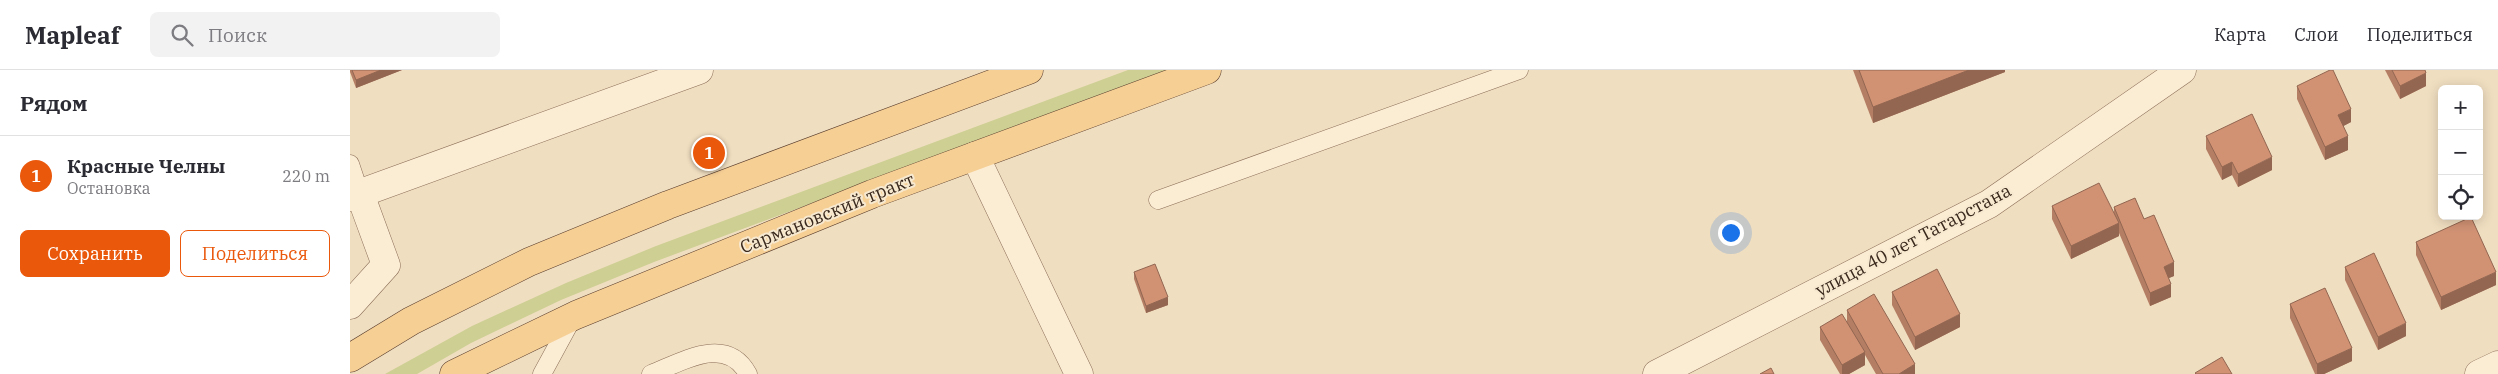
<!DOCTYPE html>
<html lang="ru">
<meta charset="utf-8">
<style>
:root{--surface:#fff;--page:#f2f2f3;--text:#2b2b33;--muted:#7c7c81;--line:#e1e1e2;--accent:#ea580c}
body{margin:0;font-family:"IBM Plex Serif",serif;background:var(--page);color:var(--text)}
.controls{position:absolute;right:15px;top:15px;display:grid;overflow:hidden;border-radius:8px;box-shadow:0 2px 12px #0003}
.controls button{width:45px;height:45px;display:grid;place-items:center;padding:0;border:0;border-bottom:1px solid var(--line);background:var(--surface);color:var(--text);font:25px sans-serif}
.you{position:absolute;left:1380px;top:162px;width:18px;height:18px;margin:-12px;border:4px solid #fff;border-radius:50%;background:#1a73e8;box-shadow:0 0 0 8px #1a73e833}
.badge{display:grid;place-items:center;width:32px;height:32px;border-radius:50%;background:var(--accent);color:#fff;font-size:16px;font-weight:700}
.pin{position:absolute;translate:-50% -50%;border:2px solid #fff;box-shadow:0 1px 5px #0006}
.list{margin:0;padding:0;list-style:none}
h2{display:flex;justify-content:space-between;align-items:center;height:65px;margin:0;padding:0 20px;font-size:21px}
h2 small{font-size:16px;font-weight:400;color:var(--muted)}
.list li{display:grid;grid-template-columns:32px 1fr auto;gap:15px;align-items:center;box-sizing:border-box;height:80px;padding:0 20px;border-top:1px solid var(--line)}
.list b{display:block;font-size:19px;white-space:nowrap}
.list p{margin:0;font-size:16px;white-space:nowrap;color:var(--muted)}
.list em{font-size:16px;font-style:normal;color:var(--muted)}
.actions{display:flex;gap:10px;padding:15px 20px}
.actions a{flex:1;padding:11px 0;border:1px solid var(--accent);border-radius:8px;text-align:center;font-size:18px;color:var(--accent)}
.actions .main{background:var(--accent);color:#fff}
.icon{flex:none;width:28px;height:28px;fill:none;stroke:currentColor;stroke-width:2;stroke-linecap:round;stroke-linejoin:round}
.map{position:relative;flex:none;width:2148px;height:304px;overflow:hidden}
header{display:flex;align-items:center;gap:30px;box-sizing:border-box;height:70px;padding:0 25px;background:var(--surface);border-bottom:1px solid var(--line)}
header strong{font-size:24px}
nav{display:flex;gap:28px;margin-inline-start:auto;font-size:18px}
.search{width:350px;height:45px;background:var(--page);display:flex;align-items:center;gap:12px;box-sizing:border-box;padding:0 18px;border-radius:8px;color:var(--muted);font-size:19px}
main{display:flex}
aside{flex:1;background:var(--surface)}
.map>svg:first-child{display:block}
</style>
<header>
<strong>Mapleaf</strong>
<div class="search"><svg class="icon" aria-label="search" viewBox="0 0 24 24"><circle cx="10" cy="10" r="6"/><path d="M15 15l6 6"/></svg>Поиск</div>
<nav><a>Карта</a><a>Слои</a><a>Поделиться</a></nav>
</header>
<main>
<aside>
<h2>Рядом<small></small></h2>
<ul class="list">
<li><span class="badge">1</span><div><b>Красные Челны</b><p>Остановка</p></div><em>220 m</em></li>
</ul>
<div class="actions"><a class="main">Сохранить</a><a>Поделиться</a></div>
</aside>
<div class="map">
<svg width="2148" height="304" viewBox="0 0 2148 304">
<rect width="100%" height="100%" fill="#f0dec0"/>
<path fill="#cdcf93" d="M778 0H820L304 192 211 230 121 273 67 304H35L122 256 216 213 306 176Z"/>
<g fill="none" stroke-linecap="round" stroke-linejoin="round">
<defs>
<g id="service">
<path d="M0 94 10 124"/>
<path d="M808 130 1169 0"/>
<path d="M192 304 223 247"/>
<path d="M301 304C332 292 376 264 398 304"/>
</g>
<g id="minor">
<path d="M625 86 729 304"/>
<path d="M0 127 349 0"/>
<path d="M0 235 36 195 10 124"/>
<path d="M1307 304 1639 134 1832 0"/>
<path d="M2129 304 2148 295"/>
</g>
<g id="primary">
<path d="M0 288 61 251 179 192 318 135 679 0"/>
<path d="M104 304 226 245 522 124 857 0"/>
</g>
</defs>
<use href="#service" stroke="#8b6e57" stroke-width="19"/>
<use href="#minor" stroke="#8b6e57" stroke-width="29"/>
<use href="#primary" stroke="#583c2c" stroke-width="29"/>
<use href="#service" stroke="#fbecd4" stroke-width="18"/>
<use href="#minor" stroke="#fbecd4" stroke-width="28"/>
<use href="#primary" stroke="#f6cf95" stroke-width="28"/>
</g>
<g fill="#b47e64">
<path d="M0 0H52L6 18 0 2Z"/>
<path d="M1503 0H1655V2L1523 53Z"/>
<path d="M2035 0H2075L2076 16 2050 29Z"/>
<path d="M1947 16 2001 52 1993 56 1998 80 1975 90 1947 29Z"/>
<path d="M1856 66 1922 100 1888 117 1882 105 1872 110 1856 79Z"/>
<path d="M1702 136 1764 142V137L1794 149 1824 206 1819 208 1821 227 1800 236 1769 163V166L1721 189 1702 149Z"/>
<path d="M2066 172 2146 215 2091 240 2066 185Z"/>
<path d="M1995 197 2056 266 2028 280 1995 210Z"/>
<path d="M784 202 818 235 796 243 784 209Z"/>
<path d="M1542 222 1610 257 1565 280 1542 235Z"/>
<path d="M1940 234 2002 291 1974 304H1965L1940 248Z"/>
<path d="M1497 240 1565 304H1526L1515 285V295L1499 304H1490L1470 270V257L1497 251Z"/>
</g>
<g fill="#926651">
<path d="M31 0H52L6 18V10Z"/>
<path d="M1619 0H1655V2L1523 53V37Z"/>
<path d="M2076 3V16L2050 29V16Z"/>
<path d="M2001 39V52L1988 59V45Z"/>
<path d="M1998 66V80L1975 90V77Z"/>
<path d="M1922 87V100L1888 117V104Z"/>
<path d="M1882 92V105L1872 110V97Z"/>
<path d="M1769 153V166L1721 189V176Z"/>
<path d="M1824 192V206L1814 210V197Z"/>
<path d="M2146 202V215L2091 240V227Z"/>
<path d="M1821 214V227L1800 236V223Z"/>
<path d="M818 227V235L796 243V236Z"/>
<path d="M1610 244V257L1565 280V267Z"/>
<path d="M2056 253V266L2028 280V267Z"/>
<path d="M2002 278V291L1974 304H1967V294Z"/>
<path d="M1515 282V295L1499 304H1492V295Z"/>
<path d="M1565 294V304H1549Z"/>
</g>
<g fill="#d19274" stroke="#926651">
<path d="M2 0H31L6 10Z"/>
<path d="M1509 0H1619L1523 37Z"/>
<path d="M1980 0H1983L2001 39 1988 45 1998 66 1975 77 1947 16Z"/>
<path d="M2042 0H2075L2076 3 2050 16Z"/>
<path d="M1902 44 1922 87 1888 104 1882 92 1872 97 1856 66Z"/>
<path d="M1749 113 1769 153 1721 176 1702 136Z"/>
<path d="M1785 128 1794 149 1804 145 1824 192 1814 197 1821 214 1800 223 1764 137Z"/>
<path d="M2121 147 2146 202 2091 227 2066 172Z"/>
<path d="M2024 183 2056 253 2028 267 1995 197Z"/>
<path d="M805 194 818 227 796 236 784 202Z"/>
<path d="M1587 199 1610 244 1565 267 1542 222Z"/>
<path d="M1975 218 2002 278 1967 294 1940 234Z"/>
<path d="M1524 224 1565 294 1549 304H1533L1497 240Z"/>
<path d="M1492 244 1515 282 1492 295 1470 257Z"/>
<path d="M1872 287 1882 304H1846L1845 303Z"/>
<path d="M1421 298 1424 304H1410Z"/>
</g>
<g text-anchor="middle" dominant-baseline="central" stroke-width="4" stroke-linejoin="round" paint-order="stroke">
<g font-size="18" fill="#39281c" stroke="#f7e9d0">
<text transform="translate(477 143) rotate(-22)">Сармановский тракт</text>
<text transform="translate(1563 170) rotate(-28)">улица 40 лет Татарстана</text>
</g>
</g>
</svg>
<div class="controls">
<button>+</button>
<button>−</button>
<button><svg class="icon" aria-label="locate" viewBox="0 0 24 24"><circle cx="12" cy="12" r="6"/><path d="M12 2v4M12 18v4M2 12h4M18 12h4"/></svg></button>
</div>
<div class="you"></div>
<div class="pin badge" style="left:359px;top:83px">1</div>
</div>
</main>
